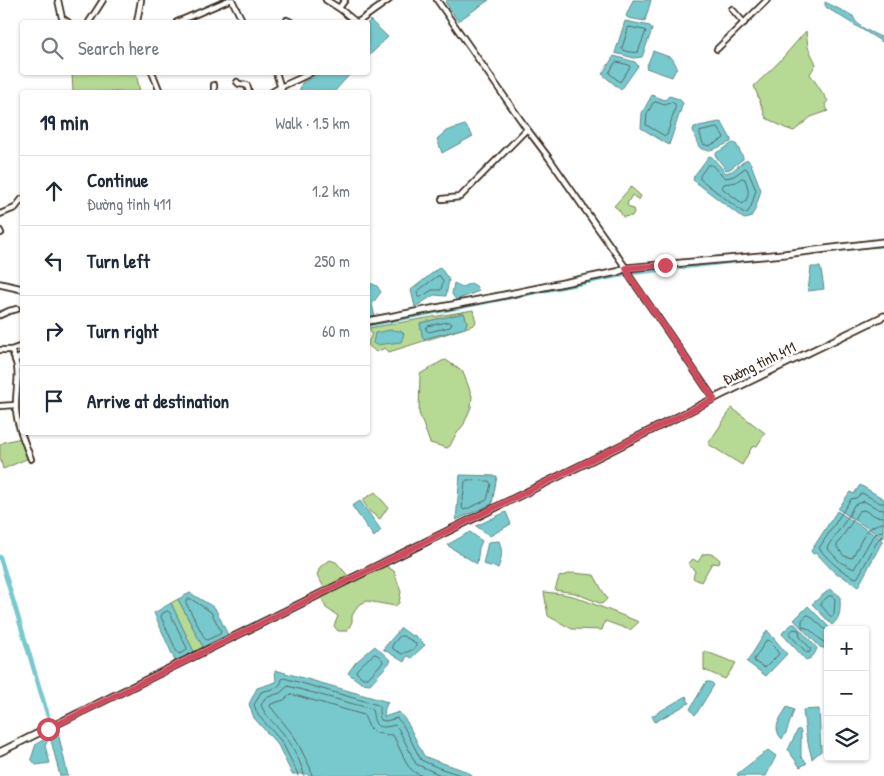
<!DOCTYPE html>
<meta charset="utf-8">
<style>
:root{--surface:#fff;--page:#f6f6f7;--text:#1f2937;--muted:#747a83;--line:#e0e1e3}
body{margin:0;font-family:"Patrick Hand",sans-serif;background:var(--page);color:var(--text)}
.controls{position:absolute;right:15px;bottom:15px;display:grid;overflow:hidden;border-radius:5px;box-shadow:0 1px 4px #0004}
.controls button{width:45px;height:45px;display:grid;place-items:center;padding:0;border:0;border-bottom:1px solid var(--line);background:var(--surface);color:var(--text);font:25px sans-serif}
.stop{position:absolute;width:15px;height:15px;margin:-11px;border:4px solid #d1495b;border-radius:50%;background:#fff}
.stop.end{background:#d1495b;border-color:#fff;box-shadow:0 1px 5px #0008}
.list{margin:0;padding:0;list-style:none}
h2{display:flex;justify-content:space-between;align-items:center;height:65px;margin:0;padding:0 20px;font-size:21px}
h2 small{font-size:16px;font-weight:400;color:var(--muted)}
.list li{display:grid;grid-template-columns:32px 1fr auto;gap:15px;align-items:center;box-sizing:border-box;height:70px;padding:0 20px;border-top:1px solid var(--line)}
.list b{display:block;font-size:19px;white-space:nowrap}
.list p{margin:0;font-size:16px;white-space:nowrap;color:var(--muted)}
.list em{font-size:16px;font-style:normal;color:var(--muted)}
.icon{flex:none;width:28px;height:28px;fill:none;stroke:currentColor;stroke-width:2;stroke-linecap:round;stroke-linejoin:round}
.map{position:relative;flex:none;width:884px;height:776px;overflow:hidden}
.search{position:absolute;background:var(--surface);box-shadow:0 1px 4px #0004;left:20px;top:20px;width:350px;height:55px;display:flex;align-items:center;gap:12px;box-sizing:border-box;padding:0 18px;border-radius:5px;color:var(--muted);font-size:19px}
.panel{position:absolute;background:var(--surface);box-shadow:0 1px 4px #0004;left:20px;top:90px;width:350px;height:345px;border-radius:5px}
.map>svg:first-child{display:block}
</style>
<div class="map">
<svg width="884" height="776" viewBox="0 0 884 776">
<rect width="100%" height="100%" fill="#fff"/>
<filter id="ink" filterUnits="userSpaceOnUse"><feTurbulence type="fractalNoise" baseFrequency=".02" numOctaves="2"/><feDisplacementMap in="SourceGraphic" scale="10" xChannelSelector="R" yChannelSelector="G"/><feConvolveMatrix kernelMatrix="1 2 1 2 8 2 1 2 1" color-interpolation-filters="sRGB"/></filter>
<g filter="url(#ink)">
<g fill="#b6d994" stroke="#788259" fill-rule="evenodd">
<path d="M806 31 808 47 816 64 810 74 828 101 825 104 828 111 811 117 794 131 785 128 766 118 754 86 779 62Z"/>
<path d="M72 73H136L140 92H73Z"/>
<path d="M631 187 641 196 639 200 632 195 627 204 629 207 633 209 634 212 632 216 623 217 619 210 614 206Z"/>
<path d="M473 310 476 322 474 325 389 352 385 348 376 352 368 345V342L372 334 369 328ZM464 313 467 322 465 328 423 339 420 323Z"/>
<path d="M446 360 463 372 472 396 471 407 464 424 455 436 450 446 447 448 430 443 419 413 420 374 442 361Z"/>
<path d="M732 408 765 433 757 446 752 447 742 465 708 444Z"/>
<path d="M21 438 29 458 3 469 0 458V445L4 442Z"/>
<path d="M375 492 388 507 380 519 370 512 362 500Z"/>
<path d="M703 554C711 553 714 554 720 560L719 564 712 563 701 582 693 578 695 571 688 564 693 559 698 562Z"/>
<path d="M330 560 336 562 349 577 325 589 317 575 320 567Z"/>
<path d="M386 566 394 571 401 592 399 603 395 606 367 601 358 605 352 616V622L347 631H338L334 626 338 616 326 608 321 597Z"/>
<path d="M572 573 594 575 607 599 602 604 575 593 555 590 559 577Z"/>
<path d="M544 592 563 594 576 597 639 622 630 630 605 621 602 630 572 629 548 616Z"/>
<path d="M178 599 203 647 194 652 171 603Z"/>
<path d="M704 651 736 663 725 679 704 670Z"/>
</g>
<g fill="#77c9cd" stroke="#5f8987">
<path d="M447 0H489L458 21 445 2Z"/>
<path d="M633 0H651L645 21 628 18 626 16Z"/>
<path d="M825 2 853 16C856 27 873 33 883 38L884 39V43L827 8 825 5Z"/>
<path d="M370 20 388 37 368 57V23Z"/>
<path d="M625 21 650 26 652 30 642 57 634 58 615 53Z"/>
<path d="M653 51 672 58 677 67 672 77 646 68Z"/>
<path d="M614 56 635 62 638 66 621 90 602 74Z"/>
<path d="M323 72 351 73 334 92H299L302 83Z"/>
<path d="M652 95 665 100 669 96 679 99 683 103 669 145 641 128 642 113Z"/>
<path d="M719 122 722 123 731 139V142C722 145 704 157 698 145 696 141 695 135 693 130L694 127Z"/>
<path d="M465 125 473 136 442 153 437 139 446 131Z"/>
<path d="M733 143 736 144 743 157V159L730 169 726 170 715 155 716 153Z"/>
<path d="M709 156 712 157 726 173 732 171 747 159 751 164 761 190 755 210 750 218 744 219 693 180 694 176Z"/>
<path d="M440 267 449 280 446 296 434 295 415 307 411 290Z"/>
<path d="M811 267H820C822 273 823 282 824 289L808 291Z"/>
<path d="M368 282 377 286 381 292 372 304 375 317 368 318Z"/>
<path d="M454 283 462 287 471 283 476 286 479 291 456 300 452 294Z"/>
<path d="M464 313 467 322 465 328 423 339 420 323Z"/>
<path d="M391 330 401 331 404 334 401 342 376 345 373 343 375 333Z"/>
<path d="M460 475 497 476 492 504 456 520Z"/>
<path d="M860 485 884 499 883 538 838 509 850 492 854 494Z"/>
<path d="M360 501 381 530 374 537 352 506Z"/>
<path d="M837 511 883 540 858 587 839 574H836L816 553 813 554 811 551Z"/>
<path d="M506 512 511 524 490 536 476 526Z"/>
<path d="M470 532 482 541 479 548 477 564 447 545Z"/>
<path d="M499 541C503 551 502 558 498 568L483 564 488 542Z"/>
<path d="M830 589 840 596C840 607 842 617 832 625L812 604Z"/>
<path d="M190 593 215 608 228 635 203 647 178 599Z"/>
<path d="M171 603 194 652 175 661 154 613Z"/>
<path d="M808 606 832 630H828L827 649 820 647 794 620Z"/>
<path d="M792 624H795L817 648C815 654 813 658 806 660L782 634 783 632Z"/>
<path d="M401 628 412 636 414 635 425 645 411 658 407 656 404 662 383 649Z"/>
<path d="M767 630 787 654 766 676 747 662Z"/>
<path d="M375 646 391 661 370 684 361 683 348 673 356 662Z"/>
<path d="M275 670 388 702 385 708 384 717 399 712 407 722 424 756C439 763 456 766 471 774L472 776H309L307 774H292L278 745 254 718 249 704 257 688 276 682Z"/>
<path d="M706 682H711L714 685 698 711 695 715 690 709Z"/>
<path d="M686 696 689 703 655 722 652 716Z"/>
<path d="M787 707 794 710 786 733 782 739C771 727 781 718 787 707Z"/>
<path d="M819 709 821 751 812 759 806 735 803 710Z"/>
<path d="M57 728 68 776H60L49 732Z"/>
<path d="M798 729 801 731V757L807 763 800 767 788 750Z"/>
<path d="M45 739 48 740 45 746 50 763 36 765 31 759 36 744Z"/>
<path d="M768 750 776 756 766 776H738L737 774Z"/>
</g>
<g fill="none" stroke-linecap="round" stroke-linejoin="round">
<g stroke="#536a64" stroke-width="1">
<path d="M629 27 644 30 646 31 638 52C633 53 626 52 622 49Z"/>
<path d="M617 62 629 65 630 67 620 82 609 73 615 63Z"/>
<path d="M656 102 665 105 672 102 676 105 667 135 665 136 646 125 647 114 653 103Z"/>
<path d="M718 128 724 137 723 139 709 146 703 144 700 134V132Z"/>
<path d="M708 165H712L719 173 726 178 734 176 745 168 747 169 756 190 751 207 747 213H744L700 179V176Z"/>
<path d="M742 178 745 179C748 188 751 196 743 204L723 189 722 187 724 184 736 182Z"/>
<path d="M438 276H440L443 281 441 290H432L421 297H418L417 292Z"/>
<path d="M449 322 452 324 450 327 429 332 426 330V328L428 326Z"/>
<path d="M467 480 489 481 491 484 487 500 464 510 462 508 465 482Z"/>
<path d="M884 503H880L862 493 856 498 851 499 819 548C829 561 841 572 856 578L858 577 878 540 881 537H884"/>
<path d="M884 510 878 509 864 501 854 505 848 517 828 546 827 548 840 562 854 569 873 536 877 532 884 531"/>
<path d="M884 517 875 516 864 510 859 511 837 545V547L844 556 852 558C861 544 864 524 884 523"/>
<path d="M829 596H832L835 599 834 614 832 617 830 616 821 605V603Z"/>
<path d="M189 599H191L211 612 221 631 220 634 207 640 205 639 186 603V601Z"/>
<path d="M168 611 170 613 187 648 186 651 179 654 177 652 161 617 162 614Z"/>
<path d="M794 629 799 630 800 637 811 649 809 653 806 652 790 635V633Z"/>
<path d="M828 632 809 615H807L802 620V627C814 628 817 641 828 644"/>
<path d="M400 636H403C407 639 413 640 416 644V646C410 653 409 650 402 654L393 649 392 646Z"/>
<path d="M767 640 770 641 779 654 765 668 755 662 754 660Z"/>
<path d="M374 654C378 654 383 659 383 662L368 678H363L357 673 356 671 360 666Z"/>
<path d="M298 776 297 772 282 742 258 715 254 705 261 692C269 689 281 690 282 679L284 678 378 705C382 709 377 715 381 720L386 721 397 718 403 725 421 760 439 768 464 776"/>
<path d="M304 776C304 768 291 743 286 737 278 726 266 718 261 705L265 698 280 693 288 686 372 709C375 726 375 730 395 725L398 728 416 764 436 773 444 776"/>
<path d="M312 776 310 767 294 736 270 706 271 704 284 700 291 694 364 715C371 734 374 734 393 735L408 766 414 772 423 776"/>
</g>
<g stroke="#77c9cd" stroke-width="4.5">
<path d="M872 246 884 245"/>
<path d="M368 325 632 273 753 259"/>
<path d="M0 557 50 723"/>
</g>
<defs>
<g id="minor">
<path d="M58 0 62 18 68 22"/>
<path d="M232 0 243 22"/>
<path d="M326 0 339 8 356 22"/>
<path d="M437 0 527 129 549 158 595 224 626 268 630 277 714 399"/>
<path d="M339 8 345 0"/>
<path d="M732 9 744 23"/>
<path d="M287 20 291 22"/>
<path d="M89 22 103 0"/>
<path d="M137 22 141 0"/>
<path d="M177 22 229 0"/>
<path d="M358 22 389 0"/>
<path d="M717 49 767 0"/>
<path d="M152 72 160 92"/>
<path d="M276 72 282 92"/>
<path d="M237 82 239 84 247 85 249 92"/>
<path d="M214 92V85"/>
<path d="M272 92C284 84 299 80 312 72"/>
<path d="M442 199 460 197 527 129"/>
<path d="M0 214 15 208 22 199"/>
<path d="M0 231 1 233"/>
<path d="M0 315 9 311 17 309"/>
<path d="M0 350H11C23 372 15 386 16 409 17 426 25 443 31 459"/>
<path d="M11 350 22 346"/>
<path d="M15 360 22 356"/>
<path d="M0 406 16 405"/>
</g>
<g id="major">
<path d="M0 284 22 289"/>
<path d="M368 321 495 297 617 272 626 268 784 254 884 242"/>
<path d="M0 752 606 453 719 396 884 316"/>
</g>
</defs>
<use href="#minor" stroke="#3b2a1e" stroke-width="8"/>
<use href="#major" stroke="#3b2a1e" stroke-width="9"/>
<use href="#minor" stroke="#fff" stroke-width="4.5"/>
<use href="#major" stroke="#fff" stroke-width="5.5"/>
</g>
</g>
<g fill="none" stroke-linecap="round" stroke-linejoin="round" filter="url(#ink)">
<path stroke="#d1495b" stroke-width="6" d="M48 729 714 399 630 277 626 268 665 265"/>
</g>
<g text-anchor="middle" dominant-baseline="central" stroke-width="5" stroke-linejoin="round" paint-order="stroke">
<g font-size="15" fill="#3b2a1e" stroke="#fff">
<text transform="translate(759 363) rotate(-26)">Đường tỉnh 411</text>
</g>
</g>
</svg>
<div class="controls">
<button>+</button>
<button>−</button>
<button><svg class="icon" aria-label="layers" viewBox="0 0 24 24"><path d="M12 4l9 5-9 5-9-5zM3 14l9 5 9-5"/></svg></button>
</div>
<div class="stop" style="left:48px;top:729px"></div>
<div class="stop end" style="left:665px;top:265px"></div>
<div class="search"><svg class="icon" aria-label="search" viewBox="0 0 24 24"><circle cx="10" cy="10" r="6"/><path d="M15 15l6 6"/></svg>Search here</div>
<section class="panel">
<h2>19 min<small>Walk · 1.5 km</small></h2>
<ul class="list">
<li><svg class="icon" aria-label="ahead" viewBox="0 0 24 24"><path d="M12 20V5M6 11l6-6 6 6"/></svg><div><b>Continue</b><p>Đường tỉnh 411</p></div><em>1.2 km</em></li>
<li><svg class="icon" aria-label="left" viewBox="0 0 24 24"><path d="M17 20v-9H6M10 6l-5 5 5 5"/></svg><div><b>Turn left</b></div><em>250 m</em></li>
<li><svg class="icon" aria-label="right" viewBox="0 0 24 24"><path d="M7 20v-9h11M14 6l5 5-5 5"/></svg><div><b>Turn right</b></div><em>60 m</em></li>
<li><svg class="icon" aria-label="arrive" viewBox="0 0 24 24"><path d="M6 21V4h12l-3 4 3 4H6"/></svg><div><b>Arrive at destination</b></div></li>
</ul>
</section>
</div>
